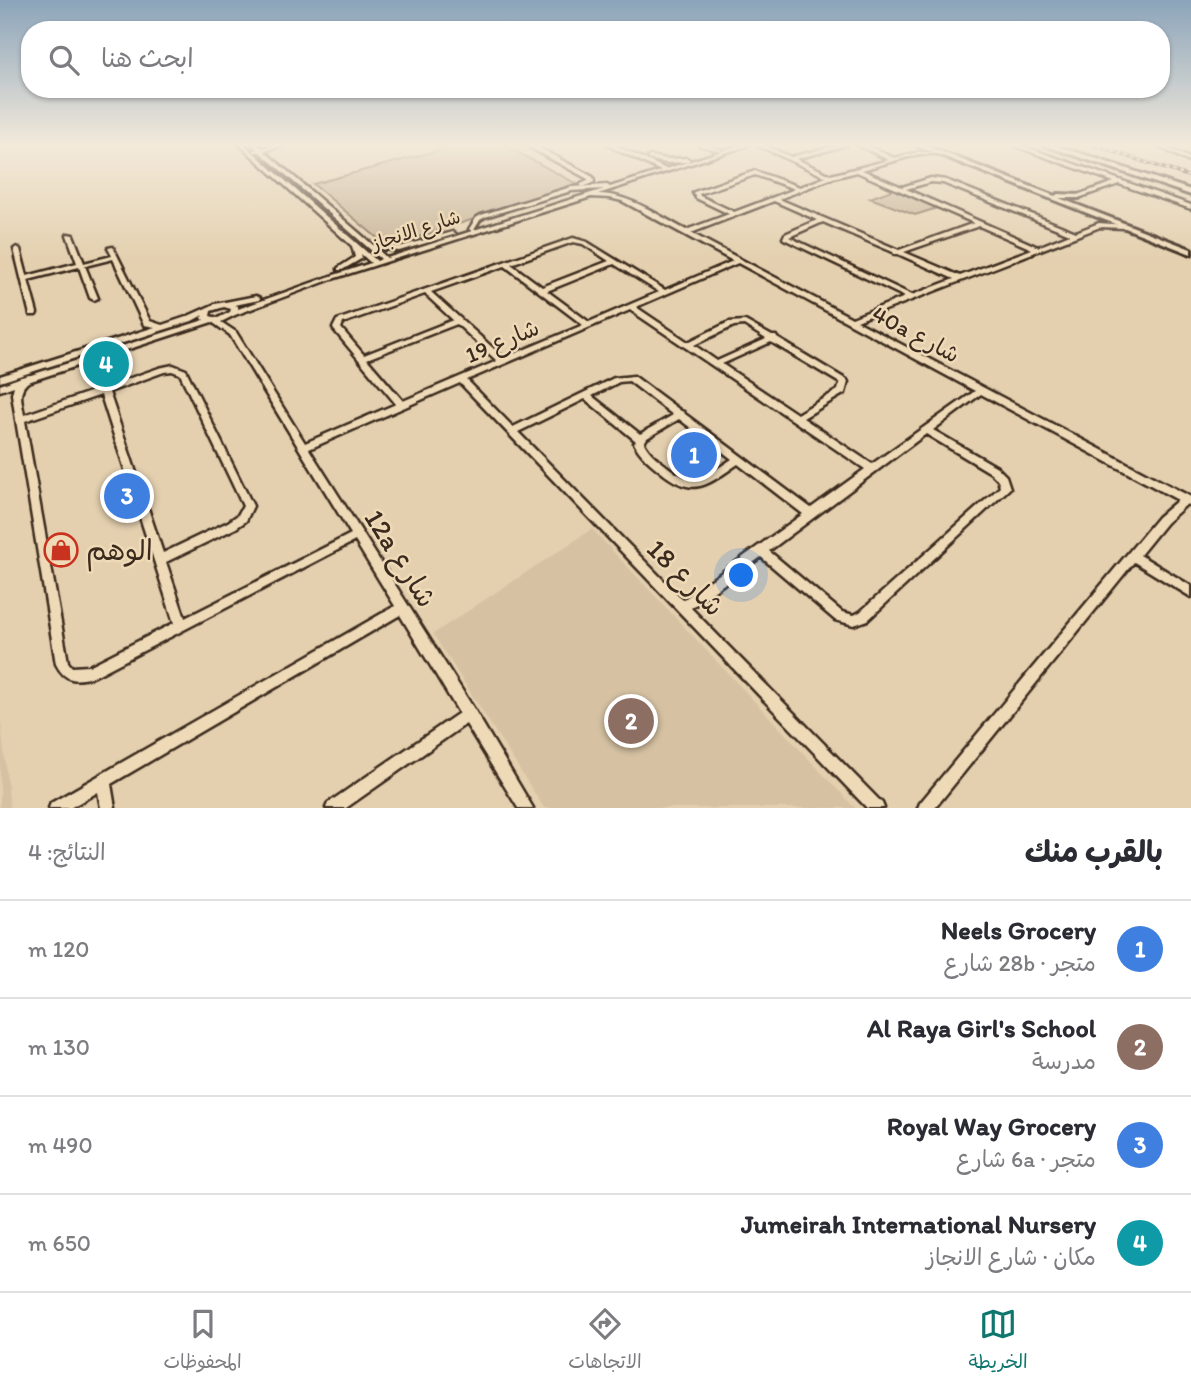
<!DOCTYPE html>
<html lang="ar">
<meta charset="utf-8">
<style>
:root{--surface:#fff;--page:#f2f2f3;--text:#2b2b33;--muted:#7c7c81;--line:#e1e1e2;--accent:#0f766e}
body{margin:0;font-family:Itim,"Playpen Sans Arabic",sans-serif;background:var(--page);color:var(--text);direction:rtl}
.you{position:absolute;left:742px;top:576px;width:24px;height:24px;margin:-18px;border:5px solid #fff;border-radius:50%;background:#1a73e8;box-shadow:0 0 0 10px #1a73e833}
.badge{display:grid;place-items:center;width:46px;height:46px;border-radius:50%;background:var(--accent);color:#fff;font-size:23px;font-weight:700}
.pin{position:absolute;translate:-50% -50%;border:4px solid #fff;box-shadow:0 2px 7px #0006}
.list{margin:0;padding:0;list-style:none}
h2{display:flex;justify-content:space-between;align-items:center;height:91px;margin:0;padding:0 28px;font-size:30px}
h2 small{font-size:23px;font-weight:400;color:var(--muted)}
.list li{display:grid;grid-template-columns:46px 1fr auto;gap:21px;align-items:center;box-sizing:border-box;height:98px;padding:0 28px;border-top:2px solid var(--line)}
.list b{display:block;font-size:26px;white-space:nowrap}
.list p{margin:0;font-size:23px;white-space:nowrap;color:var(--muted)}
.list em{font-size:23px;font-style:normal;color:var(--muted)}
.icon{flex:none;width:38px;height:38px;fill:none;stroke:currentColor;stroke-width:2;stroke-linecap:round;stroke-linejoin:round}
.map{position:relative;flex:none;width:1191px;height:808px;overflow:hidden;direction:ltr}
.search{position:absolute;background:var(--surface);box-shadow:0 2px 5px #0004;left:21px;right:21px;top:21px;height:77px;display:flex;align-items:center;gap:18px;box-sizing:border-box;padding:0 24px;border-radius:28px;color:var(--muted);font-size:26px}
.sheet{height:483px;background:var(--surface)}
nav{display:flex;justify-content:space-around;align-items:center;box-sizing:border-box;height:98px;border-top:2px solid var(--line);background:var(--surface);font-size:19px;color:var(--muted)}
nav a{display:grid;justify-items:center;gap:4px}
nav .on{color:var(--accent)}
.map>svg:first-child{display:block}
</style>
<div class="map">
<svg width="1191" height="808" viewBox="0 0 1191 808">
<rect width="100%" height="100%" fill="#e4d0af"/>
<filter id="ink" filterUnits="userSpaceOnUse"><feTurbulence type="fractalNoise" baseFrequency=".0143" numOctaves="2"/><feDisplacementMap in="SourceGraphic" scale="14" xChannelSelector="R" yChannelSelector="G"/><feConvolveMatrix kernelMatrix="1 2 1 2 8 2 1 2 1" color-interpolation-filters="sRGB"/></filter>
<g filter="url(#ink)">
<g fill="#d6c2a3">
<path d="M592 529 855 808H544L433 634Z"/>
<path d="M0 714 10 808H0Z"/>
</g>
<g fill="#c8b497" stroke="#826f5a" stroke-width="2">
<path d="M459 145H504L579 185 388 247 313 184Z"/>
<path d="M894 189 937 208 915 215 870 198Z"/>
</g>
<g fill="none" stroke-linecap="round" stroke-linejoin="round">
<defs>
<g id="minor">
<path d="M240 145H245L377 261 381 259 260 152H254V150L257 149 253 145H258L262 148 274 145H284L264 151 373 245 399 247 453 232 456 234 399 251 376 248 387 258 472 231 469 229 476 218 481 215 571 187 607 185 610 187 661 171 607 145H614L666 169 741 145H749L598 194C630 194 659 216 686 230L729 214 696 198 693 193 694 192 755 171 800 187 826 177 757 145H764L791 157 838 145H847L796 159 831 175 889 160 858 145H865L894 158 919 152H937L939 153V154H919L862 170 902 187 931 178 946 180 1076 232 1099 223 1126 225V227L1124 228 1100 227 857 321 1191 497V506L1187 504 1166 523 1140 555 1191 586V597L1134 562 935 808H918L920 803 1158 517 1178 500 981 394 933 430 997 467 1006 476 1010 488 868 620 854 625 835 620 761 557 691 608 882 803 884 808H867L460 383 309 449 474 709 533 808H518L466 724 346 808H326L328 803 459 713 400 615 111 784 115 808H101L98 792 70 808H49L51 803 395 606 355 541 95 676C76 682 65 682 56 664L16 420 12 394 14 386 0 391V385C9 382 24 375 31 375L204 320 202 318 203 315 192 321 0 382V376L155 327 144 325 143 323 113 259 85 266 98 298 94 300 90 298 79 267 28 280 37 313 36 315H30L14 249 17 247 20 249 27 276 77 263 67 235 68 234 73 235 84 263 112 256 108 248 113 247 150 321 162 325 186 317 215 304 256 296 260 298 259 300 235 305 238 306V309L328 277 371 263 361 254 362 258 361 259 342 270H338V268L355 257 352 246ZM857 172 974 223 899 250 779 199 833 178ZM755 175 795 189 734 212 700 196 699 194ZM931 182 943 183 1070 234 1038 247 906 189ZM604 189 474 230 480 220 485 217 571 191ZM591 197 610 198 622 201 733 261 665 290 587 242 573 238 337 320 333 328 334 330 396 404 305 443 236 332 221 322 235 315 332 279ZM774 201 817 220 785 234 783 238 784 239 905 297 852 318 691 233ZM823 222 893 252 894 254H898L954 279 912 295 789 237ZM979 226 1032 249 960 276 904 252ZM573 242 583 244 609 261 542 287 511 264ZM738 263 975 391 872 464 803 418 845 393 848 382 847 380 777 338 776 336H772L745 321 729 322 688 342 636 307ZM614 264 659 292 589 322 547 291ZM505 266 583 325 504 358 431 292ZM425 294 453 320 364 355 341 328 343 323ZM224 307 231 309 230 312 218 318 210 316 211 311ZM630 310 865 469 811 508 685 414 684 412 681 411 634 376 614 378 513 427 467 380ZM212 322 230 335 351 534 185 618 166 562 236 528 246 521 253 506 186 370 173 365 159 368 24 415C22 402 17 391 28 382ZM457 324 497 361 403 401 367 359ZM744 325 766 339 717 361 694 345 734 326ZM771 342 840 383 838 390 797 414 722 364ZM172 371 180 374 243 506 238 515 228 522 163 553 109 392 164 372ZM629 381 673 415 640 434 592 396 619 382ZM101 395 174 623 89 666 72 667 68 662 25 421ZM585 399 636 441 634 443C640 455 650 463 660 471 694 499 707 485 738 464L803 514 683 600 518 432ZM679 419 732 459C705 476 697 490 668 467 659 460 649 453 644 443L647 438ZM926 434 991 473 998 480 1000 487 860 612 854 615 842 612 769 551Z"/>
<path d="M529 145H534L593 177 594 182 585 186H581V184L588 181V179L529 147Z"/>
<path d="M699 145H708L722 150 720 151Z"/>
<path d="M1012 145H1020L1191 205V209L1119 184 1081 197H1077V195L1114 182Z"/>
<path d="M1156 145H1163L1191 159V163Z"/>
<path d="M650 156 666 159 687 158 690 160 687 162 666 163 648 159V157Z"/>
</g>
<path id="major" d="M915 145H924L1055 196 1058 194 1081 195 1082 196 1079 198H1059L1191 249V254Z"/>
<path id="highway" d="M1044 145H1055L1191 190V195Z"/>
</defs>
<use href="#minor" stroke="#3b2a1e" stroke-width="5"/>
<use href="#major" stroke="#3b2a1e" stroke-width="6"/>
<use href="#highway" stroke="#3b2a1e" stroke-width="6"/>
<use href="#minor" fill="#efdab8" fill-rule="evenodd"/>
<use href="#major" fill="#efdab8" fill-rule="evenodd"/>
<use href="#highway" fill="#efdab8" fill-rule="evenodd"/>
<defs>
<path id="rail" d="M1092 145 1191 177"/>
</defs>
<use href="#rail" stroke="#3b2a1e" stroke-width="3.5"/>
<use href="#rail" stroke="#efdab8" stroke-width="2" stroke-dasharray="3.5" stroke-linecap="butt"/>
</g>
</g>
<linearGradient id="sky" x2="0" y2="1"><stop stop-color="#8ba4ba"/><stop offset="0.56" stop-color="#f3eadb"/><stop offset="1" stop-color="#f3eadb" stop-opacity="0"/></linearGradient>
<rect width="1191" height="259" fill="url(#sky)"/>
<defs>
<symbol id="shop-ring" viewBox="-11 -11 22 22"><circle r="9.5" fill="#efdab8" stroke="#c8321e" stroke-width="1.5"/><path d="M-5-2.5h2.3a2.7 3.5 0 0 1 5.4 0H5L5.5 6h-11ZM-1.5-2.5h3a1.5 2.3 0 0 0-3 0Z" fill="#c8321e"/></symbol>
</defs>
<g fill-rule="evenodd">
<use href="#shop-ring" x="42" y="531" width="38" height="38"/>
</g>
<g text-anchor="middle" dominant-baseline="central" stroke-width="5" stroke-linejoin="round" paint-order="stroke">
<g font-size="19" fill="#3b2a1e" stroke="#efdab8">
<text transform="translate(416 230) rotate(-18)">شارع الانجاز</text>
</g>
<g font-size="23" fill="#3b2a1e" stroke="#efdab8">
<text transform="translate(916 334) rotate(28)">40a شارع</text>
<text transform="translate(502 341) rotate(-23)">شارع 19</text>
</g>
<g font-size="28" fill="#3b2a1e" stroke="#efdab8" text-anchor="start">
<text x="86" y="550">الوهم</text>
</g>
<g font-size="28" fill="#3b2a1e" stroke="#efdab8">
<text transform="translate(401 558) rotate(58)">12a شارع</text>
<text transform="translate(686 577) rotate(45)">شارع 18</text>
</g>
</g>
</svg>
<div class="you"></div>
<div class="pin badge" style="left:694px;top:455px;background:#3f7fe0">1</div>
<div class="pin badge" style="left:631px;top:721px;background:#8d6e63">2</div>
<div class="pin badge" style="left:127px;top:496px;background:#3f7fe0">3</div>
<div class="pin badge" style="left:106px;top:364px;background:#0f9aa8">4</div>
<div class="search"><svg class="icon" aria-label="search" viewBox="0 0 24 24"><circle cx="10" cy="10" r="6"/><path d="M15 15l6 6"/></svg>ابحث هنا</div>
</div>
<section class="sheet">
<h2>بالقرب منك<small>النتائج: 4</small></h2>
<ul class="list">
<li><span class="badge" style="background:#3f7fe0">1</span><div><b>Neels Grocery</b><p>متجر · 28b شارع</p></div><em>120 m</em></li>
<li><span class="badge" style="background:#8d6e63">2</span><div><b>Al Raya Girl's School</b><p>مدرسة</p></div><em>130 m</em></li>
<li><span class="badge" style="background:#3f7fe0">3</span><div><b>Royal Way Grocery</b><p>متجر · 6a شارع</p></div><em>490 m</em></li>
<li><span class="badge" style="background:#0f9aa8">4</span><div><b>Jumeirah International Nursery</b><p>مكان · شارع الانجاز</p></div><em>650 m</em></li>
</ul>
</section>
<nav>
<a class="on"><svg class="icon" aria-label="map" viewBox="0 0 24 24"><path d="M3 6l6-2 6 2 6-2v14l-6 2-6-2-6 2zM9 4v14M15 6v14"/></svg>الخريطة</a>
<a><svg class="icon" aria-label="directions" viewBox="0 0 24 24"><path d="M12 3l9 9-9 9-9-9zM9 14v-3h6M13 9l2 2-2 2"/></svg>الاتجاهات</a>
<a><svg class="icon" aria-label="saved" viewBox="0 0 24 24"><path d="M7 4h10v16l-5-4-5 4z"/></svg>المحفوظات</a>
</nav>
